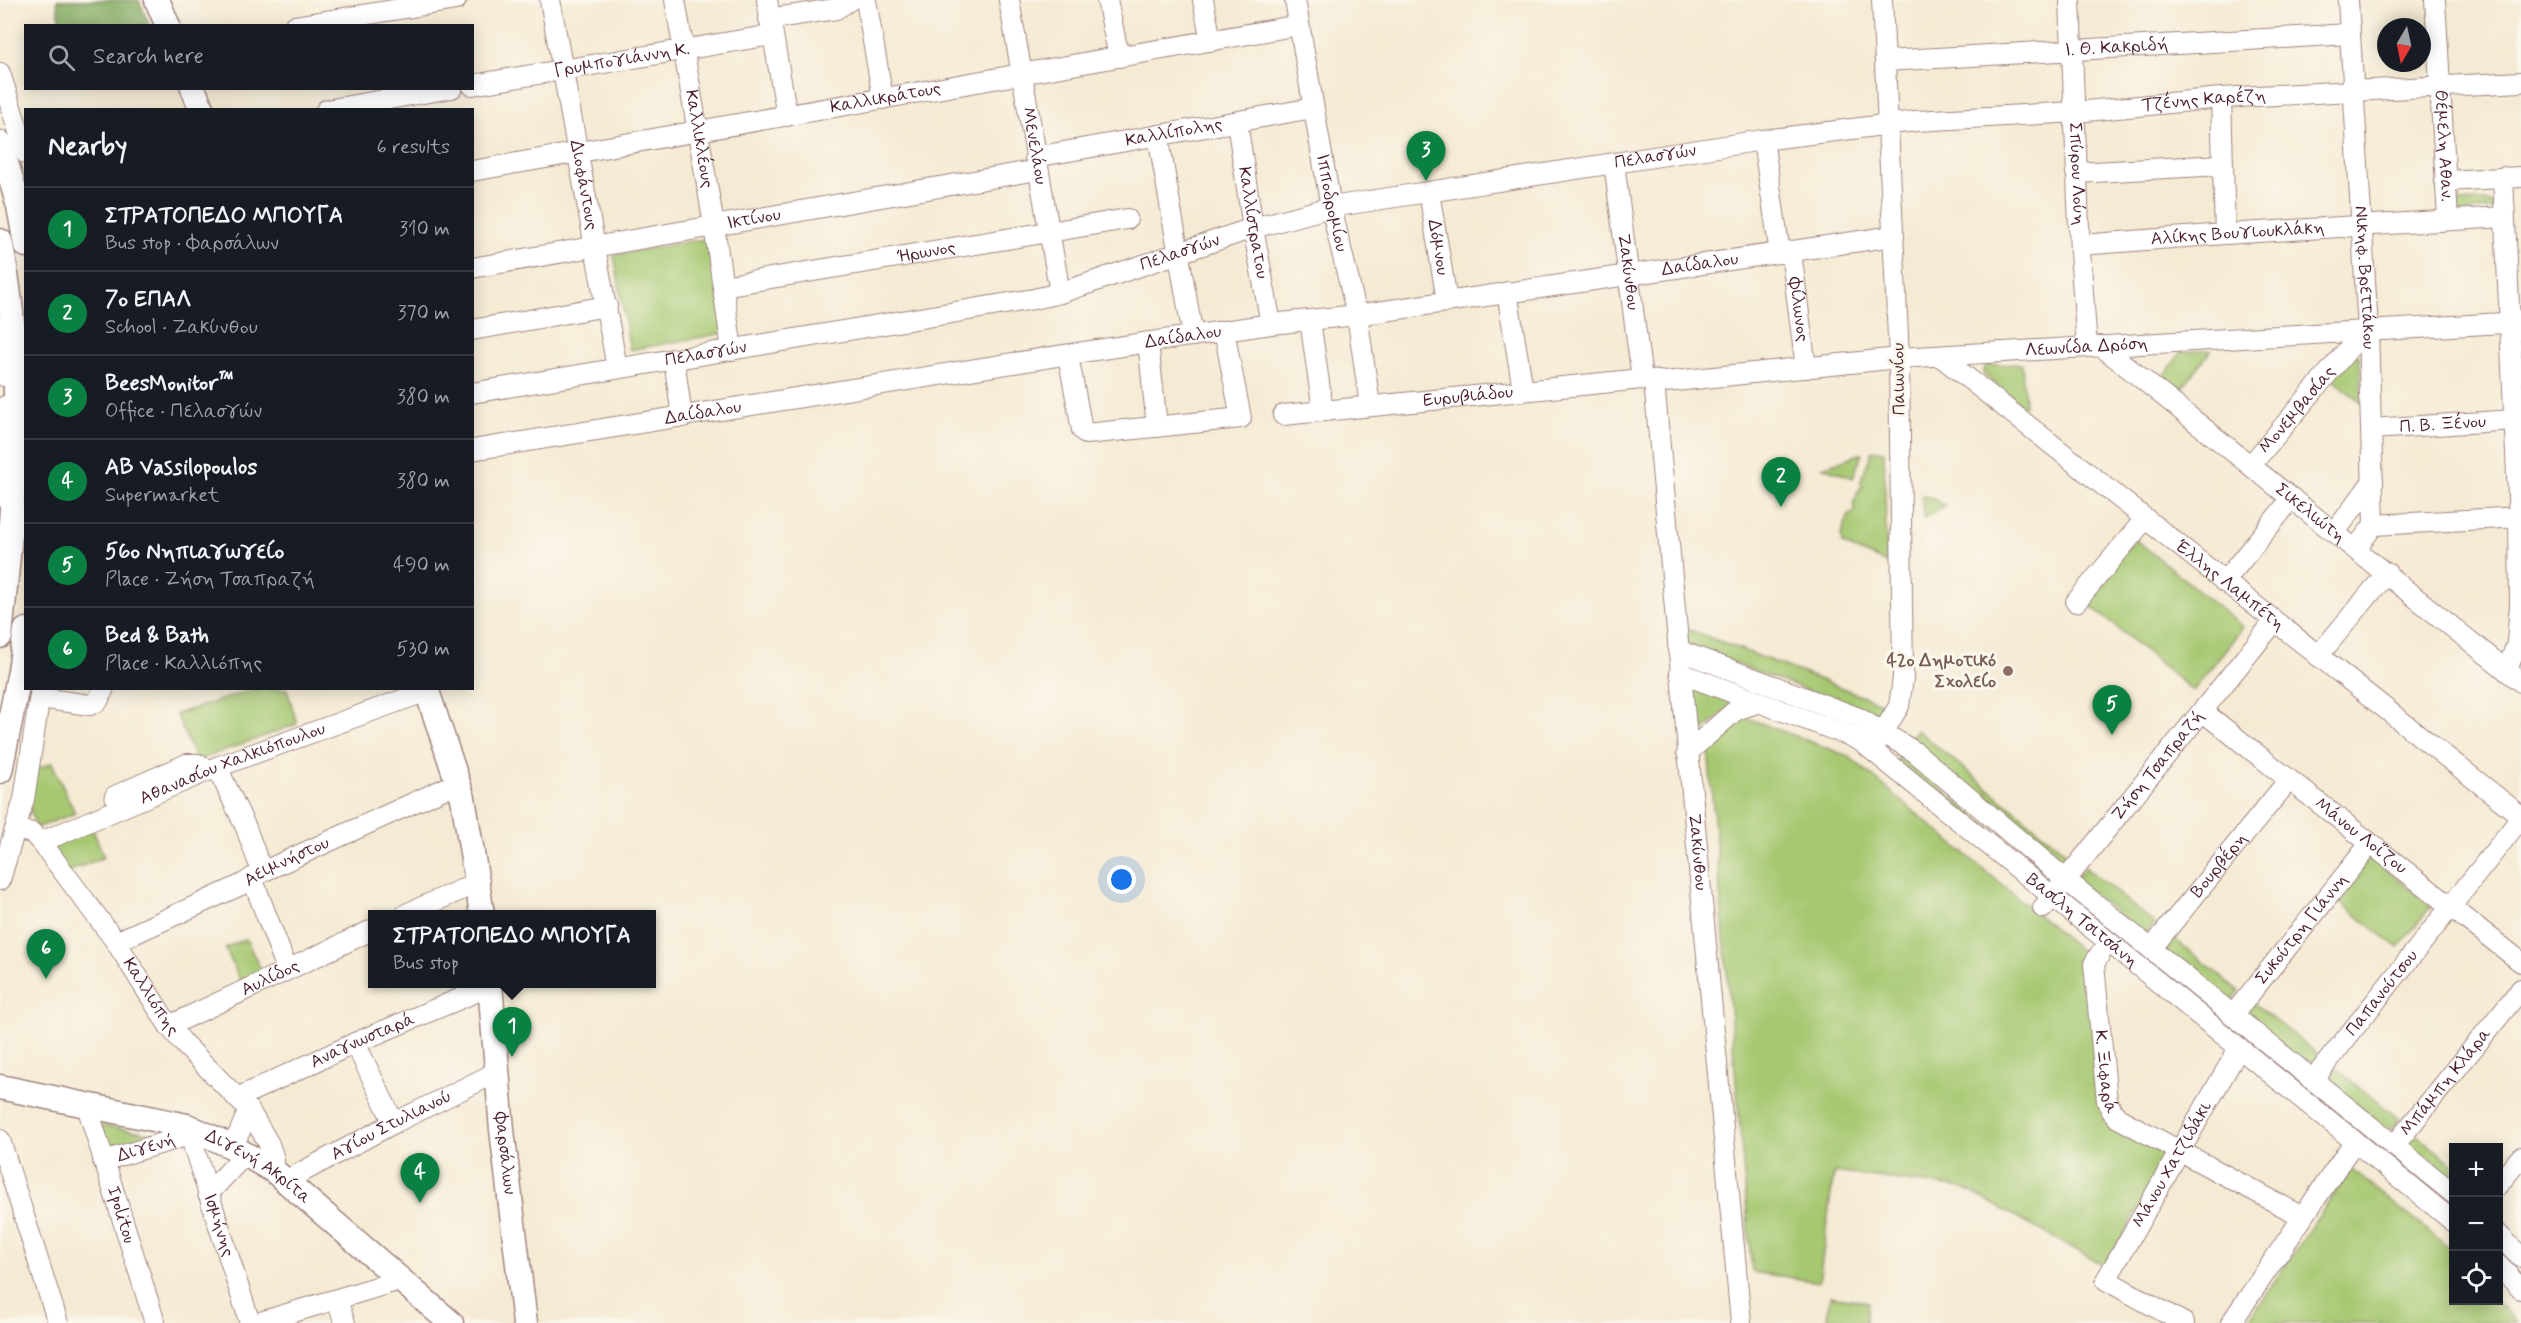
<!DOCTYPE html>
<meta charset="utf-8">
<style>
:root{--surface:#171b24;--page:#242831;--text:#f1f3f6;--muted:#9ea1a6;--line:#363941;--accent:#0b8043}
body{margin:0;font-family:Mynerve,sans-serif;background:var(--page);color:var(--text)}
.controls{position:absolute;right:18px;bottom:18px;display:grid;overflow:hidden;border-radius:0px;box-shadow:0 3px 15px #0003}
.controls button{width:54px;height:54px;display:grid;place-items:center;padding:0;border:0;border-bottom:2px solid var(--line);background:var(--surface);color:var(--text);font:30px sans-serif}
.compass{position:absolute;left:2377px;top:18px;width:54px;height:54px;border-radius:50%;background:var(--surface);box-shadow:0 3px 15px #0003;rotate:189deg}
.you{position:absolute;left:1122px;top:880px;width:21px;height:21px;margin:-15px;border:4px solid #fff;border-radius:50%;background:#1a73e8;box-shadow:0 0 0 9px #1a73e833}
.badge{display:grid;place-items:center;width:39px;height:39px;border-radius:50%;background:var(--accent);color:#fff;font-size:20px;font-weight:700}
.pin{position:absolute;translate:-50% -50px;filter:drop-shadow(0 2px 3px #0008)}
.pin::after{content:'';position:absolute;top:32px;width:21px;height:18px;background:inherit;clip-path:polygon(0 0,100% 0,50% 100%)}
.popup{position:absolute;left:368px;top:910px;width:288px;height:78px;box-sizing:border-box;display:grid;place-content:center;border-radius:0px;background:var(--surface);filter:drop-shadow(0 2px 4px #0005);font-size:20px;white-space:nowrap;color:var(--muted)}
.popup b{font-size:22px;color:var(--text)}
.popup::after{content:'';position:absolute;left:50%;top:100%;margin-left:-12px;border:12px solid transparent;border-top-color:var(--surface)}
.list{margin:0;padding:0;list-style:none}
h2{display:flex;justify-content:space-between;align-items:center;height:78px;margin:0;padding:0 24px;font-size:26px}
h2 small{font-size:20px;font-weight:400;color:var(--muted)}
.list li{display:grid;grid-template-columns:39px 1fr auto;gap:18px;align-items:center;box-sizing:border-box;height:84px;padding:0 24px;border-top:2px solid var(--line)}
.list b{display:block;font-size:22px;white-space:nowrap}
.list p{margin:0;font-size:20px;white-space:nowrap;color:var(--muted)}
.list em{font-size:20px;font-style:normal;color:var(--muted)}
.icon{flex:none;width:33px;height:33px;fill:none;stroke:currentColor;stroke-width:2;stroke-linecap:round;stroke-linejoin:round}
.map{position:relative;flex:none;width:2521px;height:1323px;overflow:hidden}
.search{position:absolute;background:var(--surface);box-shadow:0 3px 15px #0003;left:24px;top:24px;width:450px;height:66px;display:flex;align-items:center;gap:15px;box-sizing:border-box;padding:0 21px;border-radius:0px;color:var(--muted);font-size:22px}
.panel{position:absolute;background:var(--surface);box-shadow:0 3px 15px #0003;left:24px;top:108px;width:450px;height:582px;border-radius:0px}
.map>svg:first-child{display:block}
</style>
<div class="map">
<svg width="2521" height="1323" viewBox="0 0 2521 1323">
<rect width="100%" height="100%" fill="#fbf7ec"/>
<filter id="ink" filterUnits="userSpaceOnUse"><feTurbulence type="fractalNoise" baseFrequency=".0167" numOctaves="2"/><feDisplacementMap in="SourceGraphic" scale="12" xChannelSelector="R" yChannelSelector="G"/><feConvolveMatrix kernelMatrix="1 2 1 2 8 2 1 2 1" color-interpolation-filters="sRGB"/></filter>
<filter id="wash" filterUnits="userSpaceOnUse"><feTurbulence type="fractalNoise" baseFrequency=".008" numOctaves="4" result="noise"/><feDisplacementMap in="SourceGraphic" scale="24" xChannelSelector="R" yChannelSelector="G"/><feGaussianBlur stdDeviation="1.35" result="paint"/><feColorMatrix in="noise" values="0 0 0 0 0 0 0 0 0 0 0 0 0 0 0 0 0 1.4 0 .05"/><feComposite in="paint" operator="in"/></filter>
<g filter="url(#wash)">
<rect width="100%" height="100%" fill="#f5ead3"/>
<g fill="#a6c871" stroke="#78744e" stroke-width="1.5">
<path d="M2485 201 2499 207 2458 214 2457 202Z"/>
<path d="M709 238 725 333 630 350 614 255Z"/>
<path d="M2211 350 2179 393 2162 379 2181 352Z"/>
<path d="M2352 353 2360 357 2362 403 2331 378Z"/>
<path d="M2022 364 2025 404 2024 407 1983 374 1986 365Z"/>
<path d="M1872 451H1884L1887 563 1842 544 1841 535 1850 513 1855 511 1853 504 1860 488 1864 487 1860 483Z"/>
<path d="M1862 453 1853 478 1823 467Z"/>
<path d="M1926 496 1946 506 1923 519 1922 497Z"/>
<path d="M2135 539 2243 627 2193 691 2085 601Z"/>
<path d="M1685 628 1881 703 1875 717 1687 645Z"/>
<path d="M255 689H287L297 724 196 761 176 714Z"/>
<path d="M1693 689 1734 703 1702 732Z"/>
<path d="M1742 716 1848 756 2087 956 2104 1119 2170 1156 2105 1266 1964 1188 1834 1172 1819 1282 1752 1272 1708 747Z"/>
<path d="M1917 730 2068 854 2059 865 1908 740Z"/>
<path d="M1900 755 2051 878 2047 883 1896 760Z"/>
<path d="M52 763 75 813 36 828 27 801 29 771Z"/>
<path d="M88 818 104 857 65 873 38 837Z"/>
<path d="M2370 857 2431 906 2398 948 2336 899Z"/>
<path d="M2085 867 2154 923 2144 935 2075 879Z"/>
<path d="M2066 890 2453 1205V1209L2062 896Z"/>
<path d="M2166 932 2239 991 2229 1004 2157 945Z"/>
<path d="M246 939 262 972 241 982 225 948Z"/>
<path d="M2250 1000 2320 1056 2310 1068 2241 1012Z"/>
<path d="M2329 1063 2399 1119 2389 1131 2319 1075Z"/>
<path d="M101 1125 154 1134V1137L105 1150Z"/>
<path d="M2413 1132 2453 1164V1185L2403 1144Z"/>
<path d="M2351 1169 2453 1251 2454 1300 2497 1301 2517 1323H2246Z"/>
<path d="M1830 1296 1868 1302 1865 1323 1827 1318Z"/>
</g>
<path fill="#84ac63" stroke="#676647" stroke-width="1.5" d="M57 0H139L149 25H60Z"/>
</g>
<g filter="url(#ink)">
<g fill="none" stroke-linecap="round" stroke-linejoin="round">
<defs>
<g id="minor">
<path id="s1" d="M550 0 617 368"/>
<path id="s2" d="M675 0 714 225 732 350"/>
<path d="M767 0 787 116"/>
<path d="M866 0 883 99"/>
<path id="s3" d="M1009 0 1060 293"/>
<path d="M1107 0 1119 57"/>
<path d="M1203 0 1211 41"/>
<path id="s4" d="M1295 0 1331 207 1357 315 1370 405"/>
<path id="s5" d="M2070 0 2080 252 2087 347"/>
<path id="s6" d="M2348 0 2368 330 2374 525 2356 548"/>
<path id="s7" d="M2435 0 2448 220"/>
<path d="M769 19 836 9 850 0"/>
<path d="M294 26 456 0"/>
<path id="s8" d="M1885 61 2350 34"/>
<path d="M0 73 26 154"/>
<path id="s9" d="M472 85 772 35"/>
<path d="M2221 98 2225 234"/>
<path d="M326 110 452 88"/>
<path id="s10" d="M1237 122 1253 228 1271 324"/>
<path d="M1158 135 1193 336"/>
<path d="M1763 140 1780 253"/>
<path id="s11" d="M1035 157 1313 108"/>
<path id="s12" d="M1614 163 1642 379"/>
<path id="s13" d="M472 171 1299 25"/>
<path d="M2076 173 2222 165"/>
<path d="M2503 177 2519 517 2520 604 2517 643 2507 671"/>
<path d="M2445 181 2521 177"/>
<path id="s14" d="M1429 192 1447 301"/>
<path id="s15" d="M2080 245 2225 234 2504 217"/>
<path id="s16" d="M1791 252 1806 368"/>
<path id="s17" d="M472 268 1037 170"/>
<path id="s18" d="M723 286 1127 219"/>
<path d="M1507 292 1523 390"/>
<path d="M1310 320 1323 411"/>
<path d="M0 328 4 376"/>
<path d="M472 330 607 306"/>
<path d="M1148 342 1157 427"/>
<path id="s19" d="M2101 346 2521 682"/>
<path d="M1068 355 1082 430 1086 434 1241 418 1224 331"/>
<path id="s20" d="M1940 356 2521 816"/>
<path d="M674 359 682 417"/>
<path id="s21" d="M1654 382 1741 1323"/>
<path id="s22" d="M472 393 1034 299 1060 293 1253 228 1331 207 1763 140 1916 121 2076 112 2221 98 2521 82"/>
<path id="s23" d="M1283 415 1642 379 1665 382 1899 358 2521 322"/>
<path id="s24" d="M2371 429 2515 420"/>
<path id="s25" d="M472 450 1076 353 1271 324 1357 315 1894 236"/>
<path id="s26" d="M2251 465 2356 340 2368 330"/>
<path d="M2 496 5 406"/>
<path d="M2374 525 2521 517"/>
<path d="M2335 532 2373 481"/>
<path d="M2224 582 2292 498"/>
<path d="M2076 602 2145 519"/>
<path d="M1678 650 1859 718 1915 752 2066 880 2454 1194"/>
<path d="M2318 656 2387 573"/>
<path id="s27" d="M1680 673 1848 735 1862 742 2454 1222"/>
<path d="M40 698 90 705 98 701 104 688"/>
<path id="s28" d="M2202 711 2521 962"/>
<path d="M1878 741 1899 706 1903 678 1899 358 1882 0"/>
<path d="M1687 753 1736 710 1759 702"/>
<path d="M217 767 246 828 262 872"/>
<path d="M115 796 187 764H198L208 771"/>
<path id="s29" d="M16 829 32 833 41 842 116 942 169 1026 184 1044 249 1110 269 1144 274 1159V1171"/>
<path id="s30" d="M41 842 217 767 427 691"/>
<path d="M252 878 287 969"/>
<path d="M0 880 24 799 41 688"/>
<path id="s31" d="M2043 908 2274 622"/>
<path d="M406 914 479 882"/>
<path id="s32" d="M116 942 243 884 262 872 459 782"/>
<path id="s33" d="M2151 949 2288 781"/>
<path id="s34" d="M2100 954 2094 964 2107 1101 2112 1111 2118 1118 2303 1217"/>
<path id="s35" d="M2233 1015 2370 844"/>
<path id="s36" d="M169 1026 372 930"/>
<path d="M355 1043 394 1123"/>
<path id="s37" d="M2313 1080 2521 818"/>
<path id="s38" d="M237 1098 355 1043 490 986"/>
<path id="s39" d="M87 1106 155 1323"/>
<path id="s40" d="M187 1126 250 1323"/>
<path d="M0 1140 58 1323"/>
<path id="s41" d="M2394 1146 2521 989"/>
<path d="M233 1147 249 1110"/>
<path id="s42" d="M103 1161 189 1135"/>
<path id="s43" d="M285 1181 394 1123 497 1072"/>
<path d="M2498 1185 2521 1157"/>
<path d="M208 1194 245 1154"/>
<path d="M2498 1234 2521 1257"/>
<path d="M2498 1265 2521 1289"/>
<path d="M337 1300 345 1323"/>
<path d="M257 1323 400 1280"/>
<path id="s44" d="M2184 1323 2106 1280 2239 1048"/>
<path d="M2231 1323 2354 1142"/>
</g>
<g id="major">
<path d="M157 0 168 26"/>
<path d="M193 88 202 110"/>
<path d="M0 143 19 206 26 245"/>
<path d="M0 241C28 375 14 501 0 636"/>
<path d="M426 688 463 798 482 914"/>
<path d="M0 771 20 671 26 630"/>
<path id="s45" d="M490 984 502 1130 525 1323"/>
<path id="s46" d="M0 1087 187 1126 233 1147 274 1171 451 1323"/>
</g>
</defs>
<use href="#minor" stroke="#a0847f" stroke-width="22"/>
<use href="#major" stroke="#a0847f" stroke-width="27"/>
<use href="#minor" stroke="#fff" stroke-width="20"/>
<use href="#major" stroke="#fff" stroke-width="24"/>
</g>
</g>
<circle fill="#8d6e63" stroke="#fbf7ec" stroke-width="2" cx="2008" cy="671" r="6"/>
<g text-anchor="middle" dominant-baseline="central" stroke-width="6" stroke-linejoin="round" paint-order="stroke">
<g font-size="18" fill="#4a1f2b" stroke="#fbf7ec">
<text stroke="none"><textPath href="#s8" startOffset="232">Ι. Θ. Κακριδή</textPath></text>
<text stroke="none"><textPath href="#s9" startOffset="152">Γρυμπογιάννη Κ.</textPath></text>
<text stroke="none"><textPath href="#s13" startOffset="420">Καλλικράτους</textPath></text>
<text stroke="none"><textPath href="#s22" startOffset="1761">Τζένης Καρέζη</textPath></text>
<text stroke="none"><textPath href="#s11" startOffset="141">Καλλίπολης</textPath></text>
<text stroke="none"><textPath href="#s2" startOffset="141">Καλλικλέους</textPath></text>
<text stroke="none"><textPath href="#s7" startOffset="146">Θέμελη Αθαν.</textPath></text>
<text stroke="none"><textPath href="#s3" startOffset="148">Μενελάου</textPath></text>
<text stroke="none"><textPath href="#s22" startOffset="1209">Πελασγών</textPath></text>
<text stroke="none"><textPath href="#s5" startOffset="174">Σπύρου Λούη</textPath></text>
<text stroke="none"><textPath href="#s1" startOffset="188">Διοφάντους</textPath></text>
<text stroke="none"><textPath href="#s4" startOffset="206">Ιπποδρομίου</textPath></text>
<text stroke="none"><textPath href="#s17" startOffset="286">Ικτίνου</textPath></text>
<text stroke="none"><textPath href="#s10" startOffset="102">Καλλίστρατου</textPath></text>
<text stroke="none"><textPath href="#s15" startOffset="158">Αλίκης Βουγιουκλάκη</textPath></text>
<text stroke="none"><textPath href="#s14" startOffset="56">Δόμνου</textPath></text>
<text stroke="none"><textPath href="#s18" startOffset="206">Ήρωνος</textPath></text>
<text stroke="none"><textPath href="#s22" startOffset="723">Πελασγών</textPath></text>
<text stroke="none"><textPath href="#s25" startOffset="1242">Δαίδαλου</textPath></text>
<text stroke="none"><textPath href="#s12" startOffset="110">Ζακύνθου</textPath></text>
<text stroke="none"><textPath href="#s6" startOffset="278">Νικηφ. Βρεττάκου</textPath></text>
<text stroke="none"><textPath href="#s16" startOffset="58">Φίλωνος</textPath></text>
<text stroke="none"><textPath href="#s25" startOffset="720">Δαίδαλου</textPath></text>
<text stroke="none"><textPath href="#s23" startOffset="807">Λεωνίδα Δρόση</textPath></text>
<text stroke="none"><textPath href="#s22" startOffset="237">Πελασγών</textPath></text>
<text transform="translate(1899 379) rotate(-91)">Παιωνίου</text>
<text stroke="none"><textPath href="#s23" startOffset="186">Ευρυβιάδου</textPath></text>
<text stroke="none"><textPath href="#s26" startOffset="72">Μονεμβασίας</textPath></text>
<text stroke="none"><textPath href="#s25" startOffset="234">Δαίδαλου</textPath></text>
<text stroke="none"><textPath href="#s24" startOffset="72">Π. Β. Ξένου</textPath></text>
<text stroke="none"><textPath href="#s19" startOffset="268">Σικελιώτη</textPath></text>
<text stroke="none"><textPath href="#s20" startOffset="370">Έλλης Λαμπέτη</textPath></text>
<text stroke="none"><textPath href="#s30" startOffset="207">Αθανασίου Χαλκιόπουλου</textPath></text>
<text stroke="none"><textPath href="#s31" startOffset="183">Ζήση Τσαπραζή</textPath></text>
<text stroke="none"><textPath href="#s28" startOffset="202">Μάνου Λοΐζου</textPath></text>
<text stroke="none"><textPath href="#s21" startOffset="472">Ζακύνθου</textPath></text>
<text stroke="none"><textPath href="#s32" startOffset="189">Αειμνήστου</textPath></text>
<text stroke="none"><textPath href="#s33" startOffset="108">Βουρβέρη</textPath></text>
<text stroke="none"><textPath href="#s27" startOffset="478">Βασίλη Τσιτσάνη</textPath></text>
<text stroke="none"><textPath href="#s35" startOffset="110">Συκούτρη Γιάννη</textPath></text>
<text stroke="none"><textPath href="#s36" startOffset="112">Αυλίδος</textPath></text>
<text stroke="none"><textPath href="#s37" startOffset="111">Παπανούτσου</textPath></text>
<text stroke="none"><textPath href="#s29" startOffset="219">Καλλιόπης</textPath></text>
<text stroke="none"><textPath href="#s38" startOffset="138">Αναγνωσταρά</textPath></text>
<text stroke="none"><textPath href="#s34" startOffset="120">Κ. Ξιφαρά</textPath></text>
<text stroke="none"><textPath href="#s41" startOffset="82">Μπάμπη Κλάρα</textPath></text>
<text stroke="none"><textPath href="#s43" startOffset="120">Αγίου Στυλιανού</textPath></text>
<text stroke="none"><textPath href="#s42" startOffset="45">Διγενή</textPath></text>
<text stroke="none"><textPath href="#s45" startOffset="170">Φαρσάλων</textPath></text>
<text stroke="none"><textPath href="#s44" startOffset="222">Μάνου Χατζιδάκι</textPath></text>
<text stroke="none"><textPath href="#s46" startOffset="273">Διγενή Ακρίτα</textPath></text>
<text stroke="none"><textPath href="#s39" startOffset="114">Ipolitou</textPath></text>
<text stroke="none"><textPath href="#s40" startOffset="104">Ισμήνης</textPath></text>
</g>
<g font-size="18" font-weight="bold" fill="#785e54" stroke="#fbf7ec" text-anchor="end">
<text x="1996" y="661">42ο Δημοτικό<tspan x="1996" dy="21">Σχολείο</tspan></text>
</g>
</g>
</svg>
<div class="controls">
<button>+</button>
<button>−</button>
<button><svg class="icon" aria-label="locate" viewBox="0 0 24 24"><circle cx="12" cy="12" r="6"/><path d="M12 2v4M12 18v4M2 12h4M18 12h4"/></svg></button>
</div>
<svg class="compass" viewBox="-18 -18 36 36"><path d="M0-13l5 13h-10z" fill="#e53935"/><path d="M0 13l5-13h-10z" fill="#9ea1a6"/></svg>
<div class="you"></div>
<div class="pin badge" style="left:512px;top:1057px">1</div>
<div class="popup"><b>ΣΤΡΑΤΟΠΕΔΟ ΜΠΟΥΓΑ</b>Bus stop</div>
<div class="pin badge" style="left:1781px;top:507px">2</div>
<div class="pin badge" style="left:1426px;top:181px">3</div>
<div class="pin badge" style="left:420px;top:1203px">4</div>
<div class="pin badge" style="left:2112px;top:735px">5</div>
<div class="pin badge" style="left:46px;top:979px">6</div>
<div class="search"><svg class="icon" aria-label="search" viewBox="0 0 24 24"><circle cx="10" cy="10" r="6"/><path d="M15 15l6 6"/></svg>Search here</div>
<section class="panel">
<h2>Nearby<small>6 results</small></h2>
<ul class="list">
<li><span class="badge">1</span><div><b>ΣΤΡΑΤΟΠΕΔΟ ΜΠΟΥΓΑ</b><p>Bus stop · Φαρσάλων</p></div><em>310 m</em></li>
<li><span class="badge">2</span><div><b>7ο ΕΠΑΛ</b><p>School · Ζακύνθου</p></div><em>370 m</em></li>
<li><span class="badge">3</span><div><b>BeesMonitor™</b><p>Office · Πελασγών</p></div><em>380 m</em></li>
<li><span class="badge">4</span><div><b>AB Vassilopoulos</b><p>Supermarket</p></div><em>380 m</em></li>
<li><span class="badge">5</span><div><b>56ο Νηπιαγωγείο</b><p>Place · Ζήση Τσαπραζή</p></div><em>490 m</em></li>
<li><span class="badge">6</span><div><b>Bed &amp; Bath</b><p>Place · Καλλιόπης</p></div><em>530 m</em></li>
</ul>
</section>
</div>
